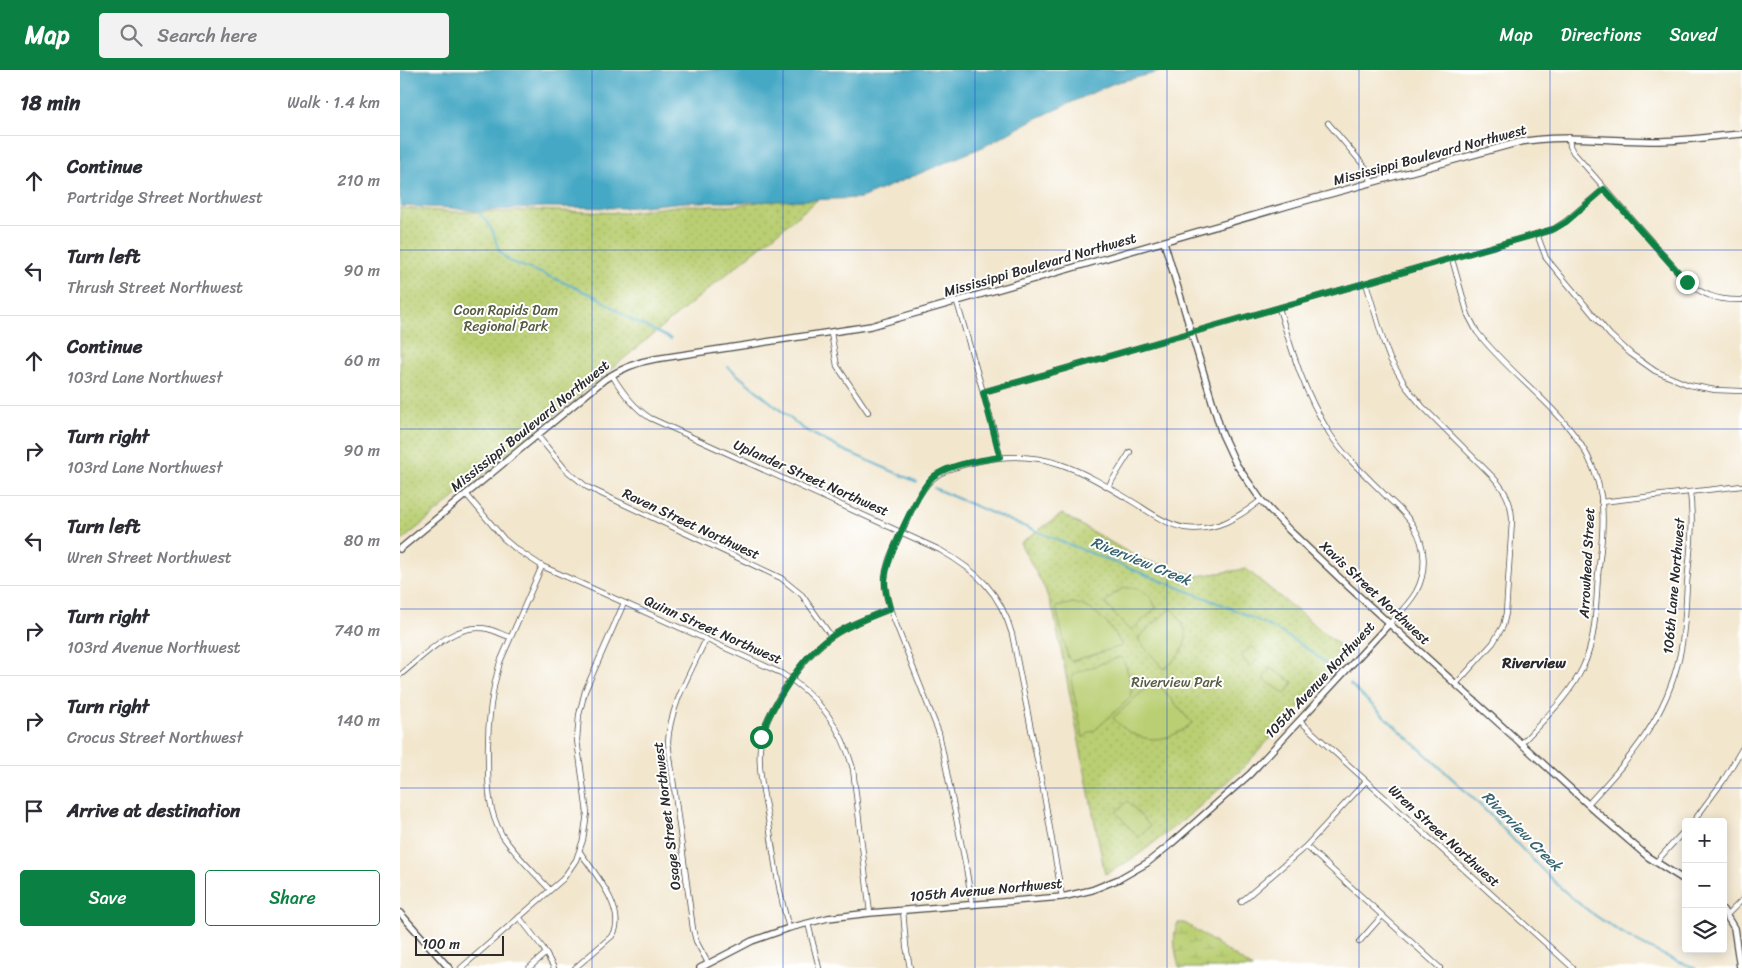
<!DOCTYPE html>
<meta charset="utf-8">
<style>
:root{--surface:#fff;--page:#f2f2f3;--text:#2b2b33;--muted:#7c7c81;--line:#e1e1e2;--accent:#0b8043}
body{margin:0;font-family:Sriracha,sans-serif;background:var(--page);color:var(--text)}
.controls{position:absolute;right:15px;bottom:15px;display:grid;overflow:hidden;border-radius:5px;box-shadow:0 2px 12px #0003}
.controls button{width:45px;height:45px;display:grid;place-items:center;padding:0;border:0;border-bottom:1px solid var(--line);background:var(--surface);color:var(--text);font:25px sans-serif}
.scale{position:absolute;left:15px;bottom:12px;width:89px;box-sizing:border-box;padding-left:5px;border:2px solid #2b2b2b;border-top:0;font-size:14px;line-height:18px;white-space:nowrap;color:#2b2b2b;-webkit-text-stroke:4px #fff;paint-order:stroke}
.stop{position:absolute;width:15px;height:15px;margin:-11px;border:4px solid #0b8043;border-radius:50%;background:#fff}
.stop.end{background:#0b8043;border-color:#fff;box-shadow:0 1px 5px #0008}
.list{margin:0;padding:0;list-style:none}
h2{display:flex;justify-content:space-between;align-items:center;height:65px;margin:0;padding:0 20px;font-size:21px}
h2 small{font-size:16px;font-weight:400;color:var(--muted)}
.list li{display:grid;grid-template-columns:32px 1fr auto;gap:15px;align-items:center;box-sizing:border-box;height:90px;padding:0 20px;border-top:1px solid var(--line)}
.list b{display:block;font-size:19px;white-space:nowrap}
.list p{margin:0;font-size:16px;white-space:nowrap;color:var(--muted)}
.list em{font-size:16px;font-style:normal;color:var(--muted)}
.actions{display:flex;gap:10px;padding:15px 20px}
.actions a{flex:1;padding:11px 0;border:1px solid var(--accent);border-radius:5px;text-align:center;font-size:18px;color:var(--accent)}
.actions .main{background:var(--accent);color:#fff}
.icon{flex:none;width:28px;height:28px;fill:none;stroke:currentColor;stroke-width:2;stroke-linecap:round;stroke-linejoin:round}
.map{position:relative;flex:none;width:1342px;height:898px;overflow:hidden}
header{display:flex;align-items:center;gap:30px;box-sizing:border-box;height:70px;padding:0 25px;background:var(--accent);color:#fff}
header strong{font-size:24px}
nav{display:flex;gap:28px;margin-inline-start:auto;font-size:18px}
.search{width:350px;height:45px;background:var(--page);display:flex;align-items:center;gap:12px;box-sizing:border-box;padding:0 18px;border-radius:5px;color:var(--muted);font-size:19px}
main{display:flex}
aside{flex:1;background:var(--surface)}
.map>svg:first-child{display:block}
</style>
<header>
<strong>Map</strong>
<div class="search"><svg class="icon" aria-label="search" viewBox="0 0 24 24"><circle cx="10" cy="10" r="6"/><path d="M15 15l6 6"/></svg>Search here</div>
<nav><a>Map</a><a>Directions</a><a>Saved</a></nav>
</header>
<main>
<aside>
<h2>18 min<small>Walk · 1.4 km</small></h2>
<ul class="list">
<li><svg class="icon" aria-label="ahead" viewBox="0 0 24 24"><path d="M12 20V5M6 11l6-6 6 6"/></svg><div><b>Continue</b><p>Partridge Street Northwest</p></div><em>210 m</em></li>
<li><svg class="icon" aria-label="left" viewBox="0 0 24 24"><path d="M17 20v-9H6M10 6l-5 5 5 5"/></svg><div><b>Turn left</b><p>Thrush Street Northwest</p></div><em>90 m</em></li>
<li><svg class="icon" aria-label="ahead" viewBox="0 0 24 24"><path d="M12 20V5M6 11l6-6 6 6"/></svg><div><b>Continue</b><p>103rd Lane Northwest</p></div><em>60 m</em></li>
<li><svg class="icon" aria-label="right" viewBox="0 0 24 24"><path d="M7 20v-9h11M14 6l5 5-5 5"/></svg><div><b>Turn right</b><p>103rd Lane Northwest</p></div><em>90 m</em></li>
<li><svg class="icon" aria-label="left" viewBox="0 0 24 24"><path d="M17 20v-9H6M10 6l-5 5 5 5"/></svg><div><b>Turn left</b><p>Wren Street Northwest</p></div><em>80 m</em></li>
<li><svg class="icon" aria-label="right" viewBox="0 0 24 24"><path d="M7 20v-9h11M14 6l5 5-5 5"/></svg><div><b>Turn right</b><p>103rd Avenue Northwest</p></div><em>740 m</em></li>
<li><svg class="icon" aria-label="right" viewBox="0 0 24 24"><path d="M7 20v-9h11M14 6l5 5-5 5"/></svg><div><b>Turn right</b><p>Crocus Street Northwest</p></div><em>140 m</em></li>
<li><svg class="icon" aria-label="arrive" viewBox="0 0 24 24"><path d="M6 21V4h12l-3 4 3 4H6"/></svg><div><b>Arrive at destination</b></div></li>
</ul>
<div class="actions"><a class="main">Save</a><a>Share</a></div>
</aside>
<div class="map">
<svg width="1342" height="898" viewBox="0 0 1342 898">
<defs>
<pattern id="wetland-marsh" width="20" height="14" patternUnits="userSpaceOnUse" patternTransform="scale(1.25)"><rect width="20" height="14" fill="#bacf73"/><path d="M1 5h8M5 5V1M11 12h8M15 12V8" fill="none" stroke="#a0b264"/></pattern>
<pattern id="park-dots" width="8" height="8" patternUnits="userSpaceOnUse" patternTransform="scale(1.25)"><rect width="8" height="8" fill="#bacf73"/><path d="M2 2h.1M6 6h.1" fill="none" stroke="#a0b264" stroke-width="1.8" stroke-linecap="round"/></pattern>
</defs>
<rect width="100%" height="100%" fill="#fff"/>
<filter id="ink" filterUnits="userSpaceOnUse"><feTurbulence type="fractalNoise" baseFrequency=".02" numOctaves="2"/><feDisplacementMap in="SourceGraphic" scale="10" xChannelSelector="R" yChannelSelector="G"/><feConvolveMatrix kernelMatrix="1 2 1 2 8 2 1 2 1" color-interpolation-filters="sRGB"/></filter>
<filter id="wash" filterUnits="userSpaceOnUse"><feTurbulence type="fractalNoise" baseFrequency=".0096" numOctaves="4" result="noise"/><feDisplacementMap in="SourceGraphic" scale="20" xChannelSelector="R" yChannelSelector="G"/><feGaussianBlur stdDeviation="1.12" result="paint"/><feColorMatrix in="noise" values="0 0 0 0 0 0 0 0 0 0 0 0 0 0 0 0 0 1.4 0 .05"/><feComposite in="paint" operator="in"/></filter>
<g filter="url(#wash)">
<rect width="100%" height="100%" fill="#f2e6cd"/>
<path fill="url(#wetland-marsh)" stroke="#727d4f" d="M778 853H784L788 855 853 898H779C776 885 771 864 778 853Z"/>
<g fill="url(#park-dots)" stroke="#727d4f">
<path d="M433 117 0 472V138L56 142H103L133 140 221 143 284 135 329 136 354 133 398 120Z"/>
<path d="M662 444 738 488 797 506 846 499 949 583 840 701 792 743 742 782 724 794 705 804 654 544 645 519 620 473Z"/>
</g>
<g fill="#bacf73" stroke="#727d4f">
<path d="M723 518C741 517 749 521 756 538L733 559H728L705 533 713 525Z"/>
<path d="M673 533C697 538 711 555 722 576L672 591 668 588 656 537Z"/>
<path d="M771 538C794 563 789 579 764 599L739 571V567Z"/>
<path d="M852 576 861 587 850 597 841 586Z"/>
<path d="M720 587 723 589 732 615 730 628 694 661 692 660 683 668 671 610 675 603Z"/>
<path d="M870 598 893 612 886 624 863 609Z"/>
<path d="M758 614 792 653C765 676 736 674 713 648L746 618Z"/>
<path d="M728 731 750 756 738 767 716 742Z"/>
</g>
<path fill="#44a8c4" stroke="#386a78" d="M0 0H768L714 13 633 50 585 76 461 128 349 132H285L222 138 145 137 77 141 49 138 0 136Z"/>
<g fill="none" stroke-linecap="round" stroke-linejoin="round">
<g stroke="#44a8c4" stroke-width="2">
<path d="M76 139 87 152 93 162 99 181 109 191 151 207 197 227 230 249 271 269"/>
<path d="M328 297 402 358 439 378 517 412"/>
<path d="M534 418C605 450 677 478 749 506 811 531 880 552 931 598"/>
<path d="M950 614C994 657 1042 697 1086 741 1116 771 1144 805 1177 832 1213 860 1253 883 1296 898"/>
</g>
</g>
</g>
<g filter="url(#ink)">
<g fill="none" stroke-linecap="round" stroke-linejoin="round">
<defs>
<g id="minor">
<path d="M928 53 966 98 972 113"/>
<path d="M1169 67 1170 76 1173 82 1287 212C1302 225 1322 231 1342 230"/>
<path d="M1137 164 1146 188 1210 265 1231 284 1255 301 1289 315 1315 320 1342 321"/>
<path d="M1052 189 1068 245 1077 262C1108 302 1152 331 1180 373 1190 388 1198 408 1201 426 1205 451 1201 479 1198 505 1196 536 1196 569 1183 597 1169 627 1143 650 1121 674"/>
<path d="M966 213 984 273 990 289 1007 318 1022 336 1093 407C1105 420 1112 433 1112 451L1106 543 1103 556 1093 573 1056 614"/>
<path d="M557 232 594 360 600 387"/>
<path d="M879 238C893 285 904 322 930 364 946 389 969 408 989 429 998 437 1008 446 1014 457 1026 476 1027 502 1016 522 1009 534 999 544 989 554"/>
<path d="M431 263 437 296 468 342"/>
<path d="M212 305C222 322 233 337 250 348L540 480C577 501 600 522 612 564L643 719 662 827"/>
<path d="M583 322 1154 159 1166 151 1204 119"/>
<path d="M137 365 166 400 187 417 381 508 402 525 431 566"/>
<path d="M708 417 730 382"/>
<path d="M66 424 104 469 116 479 142 496 381 603C418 625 442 658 453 699L470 843"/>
<path d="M1201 432 1342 416"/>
<path d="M142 496 100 592C90 626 87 655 88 690 88 717 88 741 102 765 115 785 134 802 150 820"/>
<path d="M306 569C291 602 270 636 268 672L293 859 296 871 308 893"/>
<path d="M0 605C24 586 53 552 88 559 96 561 103 565 110 567"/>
<path d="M900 651 1173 898"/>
<path d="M1188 734C1231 687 1266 649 1280 584 1285 561 1286 536 1287 513 1290 483 1294 452 1290 422"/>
<path d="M1293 752 1323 711 1342 679"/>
<path d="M906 776 1040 898"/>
<path d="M1255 793 1286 759"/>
<path d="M841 832 906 776 966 711"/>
<path d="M572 834 566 797 539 663 490 539C488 531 485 522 485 514 484 492 499 469 507 450 526 408 534 401 579 391 646 377 682 401 738 435 752 444 768 455 785 458 815 462 838 448 861 430"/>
<path d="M503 840 506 876 510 898"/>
<path d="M1327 845 1342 830"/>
<path d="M119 847 143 878 154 898"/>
<path d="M408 853 419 898"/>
<path d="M389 858C379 824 374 789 369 754 365 729 358 703 360 678 361 659 371 642 380 626 414 572 432 561 490 539"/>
<path d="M959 872 982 846"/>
<path d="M61 898 163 809 176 790 183 770 187 743 177 670 179 645 185 621 224 533"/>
<path d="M129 898 146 883"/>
<path d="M175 898 212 866C229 843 193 801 180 782"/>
</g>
<g id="tertiary">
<path d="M764 172 822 364 836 394 861 430 889 460 949 517 1203 748 1248 787 1286 811"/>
<path d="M0 479 205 309C221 299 236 292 255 289L471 256 897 133 1120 72C1163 64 1206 71 1250 71 1281 72 1311 66 1342 64"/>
<path d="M1323 840 1334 858 1340 898"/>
<path d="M0 843 49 898"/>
<path d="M300 898 352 871 389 858 428 848 470 843 662 827 692 820 719 809 747 793 772 773 850 704 989 554"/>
</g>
</defs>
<use href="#minor" stroke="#494743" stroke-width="6"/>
<use href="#tertiary" stroke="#494743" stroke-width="8"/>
<use href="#minor" stroke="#fff" stroke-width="4.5"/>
<use href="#tertiary" stroke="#fff" stroke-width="5.5"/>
</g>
</g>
<g fill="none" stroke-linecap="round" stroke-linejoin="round" filter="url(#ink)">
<path stroke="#0b8043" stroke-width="6" d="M361 667C366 650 374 636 383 622 414 570 436 560 490 539 488 530 484 520 485 509 486 490 519 418 534 406 552 393 579 391 600 387L583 322 1154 159 1166 152 1204 119 1287 212"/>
</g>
<path fill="none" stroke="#1d4ed8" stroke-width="1" stroke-opacity="0.55" d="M192 0V898M383 0V898M575 0V898M767 0V898M959 0V898M1150 0V898M0 180H1342M0 359H1342M0 539H1342M0 718H1342"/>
<g text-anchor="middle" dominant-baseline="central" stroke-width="4" stroke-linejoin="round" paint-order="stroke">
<g font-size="14" fill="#2b2b2b" stroke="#fff">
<text transform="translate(1030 85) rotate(-15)">Mississippi Boulevard Northwest</text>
<text transform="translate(640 195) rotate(-16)">Mississippi Boulevard Northwest</text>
<text transform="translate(130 356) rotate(-39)">Mississippi Boulevard Northwest</text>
<text transform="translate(411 408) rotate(24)">Uplander Street Northwest</text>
<text transform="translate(291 454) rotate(25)">Raven Street Northwest</text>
<text transform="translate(1187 493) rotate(-87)">Arrowhead Street</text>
<text transform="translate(1274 516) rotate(-85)">106th Lane Northwest</text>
<text transform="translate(975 523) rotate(43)">Xavis Street Northwest</text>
<text transform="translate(313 560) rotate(24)">Quinn Street Northwest</text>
<text transform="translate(920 610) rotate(-47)">105th Avenue Northwest</text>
<text transform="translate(267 746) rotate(-97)">Osage Street Northwest</text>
<text transform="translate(1044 766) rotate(42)">Wren Street Northwest</text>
<text transform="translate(586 820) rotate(-5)">105th Avenue Northwest</text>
</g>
<g font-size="14" fill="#565c41" stroke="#fff">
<text x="106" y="240">Coon Rapids Dam<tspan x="106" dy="16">Regional Park</tspan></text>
<text x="777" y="612">Riverview Park</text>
</g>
<g font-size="15" font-style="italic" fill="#366370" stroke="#fff">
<text transform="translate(741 491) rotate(22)">Riverview Creek</text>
<text transform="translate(1122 761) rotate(45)">Riverview Creek</text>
</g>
<g font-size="15" font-weight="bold" fill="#2b2b2b" stroke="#fff">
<text x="1134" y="593">Riverview</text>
</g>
</g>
</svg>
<div class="controls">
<button>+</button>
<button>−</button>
<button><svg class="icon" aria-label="layers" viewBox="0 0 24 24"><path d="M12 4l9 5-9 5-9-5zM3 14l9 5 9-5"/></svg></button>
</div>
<div class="scale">100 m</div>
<div class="stop" style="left:361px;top:667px"></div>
<div class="stop end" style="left:1287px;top:212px"></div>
</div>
</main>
